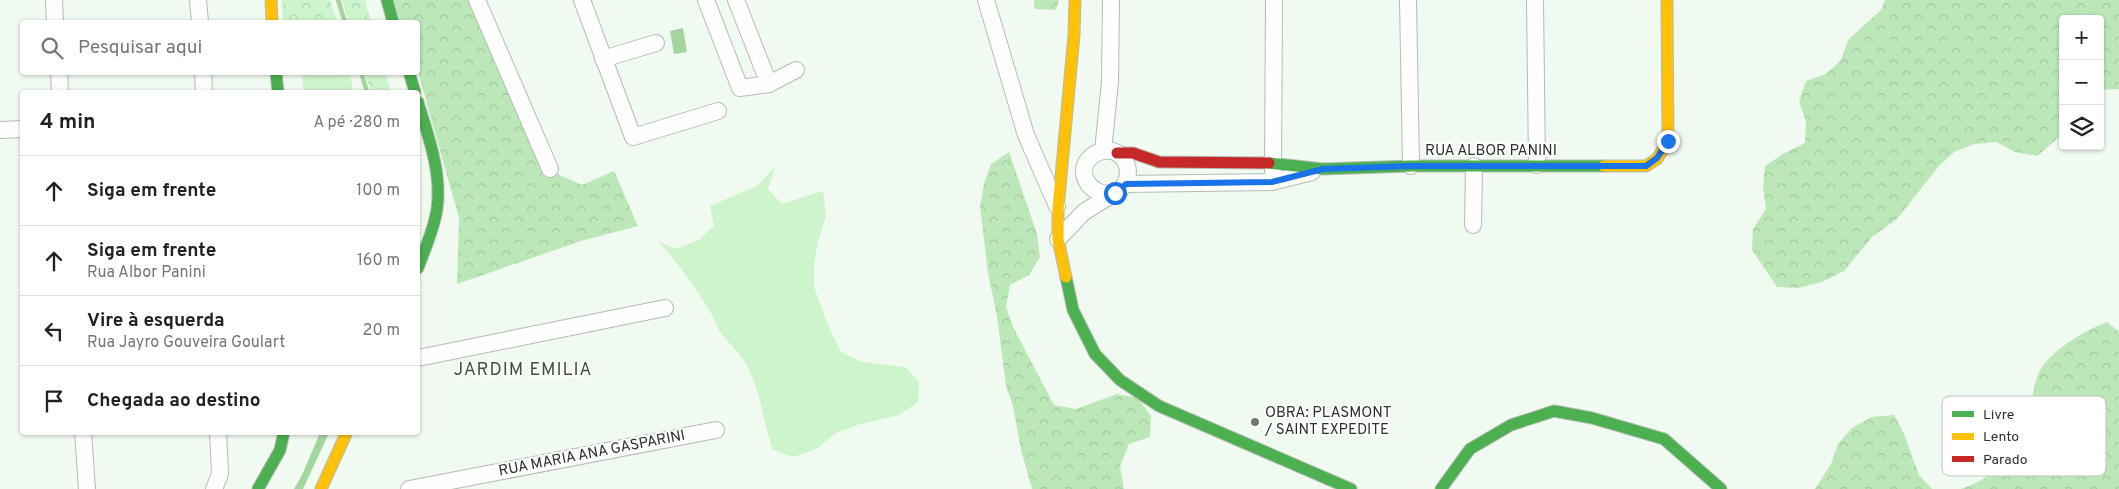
<!DOCTYPE html>
<html lang="pt">
<meta charset="utf-8">
<style>
:root{--surface:#fff;--page:#f2f2f2;--text:#222;--muted:#767676;--line:#e0e0e0}
body{margin:0;font-family:Overpass,sans-serif;background:var(--page);color:var(--text)}
.controls{position:absolute;right:15px;top:15px;display:grid;overflow:hidden;border-radius:5px;box-shadow:0 1px 4px #0004}
.controls button{width:45px;height:45px;display:grid;place-items:center;padding:0;border:0;border-bottom:1px solid var(--line);background:var(--surface);color:var(--text);font:25px sans-serif}
.stop{position:absolute;width:15px;height:15px;margin:-11px;border:4px solid #1a73e8;border-radius:50%;background:#fff}
.stop.end{background:#1a73e8;border-color:#fff;box-shadow:0 1px 5px #0008}
.list{margin:0;padding:0;list-style:none}
h2{display:flex;justify-content:space-between;align-items:center;height:65px;margin:0;padding:0 20px;font-size:21px}
h2 small{font-size:16px;font-weight:400;color:var(--muted)}
.list li{display:grid;grid-template-columns:32px 1fr auto;gap:15px;align-items:center;box-sizing:border-box;height:70px;padding:0 20px;border-top:1px solid var(--line)}
.list b{display:block;font-size:19px;white-space:nowrap}
.list p{margin:0;font-size:16px;white-space:nowrap;color:var(--muted)}
.list em{font-size:16px;font-style:normal;color:var(--muted)}
.icon{flex:none;width:28px;height:28px;fill:none;stroke:currentColor;stroke-width:2;stroke-linecap:round;stroke-linejoin:round}
.map{position:relative;flex:none;width:2119px;height:489px;overflow:hidden}
.search{position:absolute;background:var(--surface);box-shadow:0 1px 4px #0004;left:20px;top:20px;width:400px;height:55px;display:flex;align-items:center;gap:12px;box-sizing:border-box;padding:0 18px;border-radius:5px;color:var(--muted);font-size:19px}
.panel{position:absolute;background:var(--surface);box-shadow:0 1px 4px #0004;left:20px;top:90px;width:400px;height:345px;border-radius:5px}
.map>svg:first-child{display:block}
</style>
<div class="map">
<svg width="2119" height="489" viewBox="0 0 2119 489">
<defs>
<pattern id="forest-crowns" width="20" height="18" patternUnits="userSpaceOnUse" patternTransform="scale(1.25)"><rect width="20" height="18" fill="#bce7b8"/><path d="M2 6a3 3 0 1 1 6 0M12 15a3 3 0 1 1 6 0" fill="none" stroke="#a2c79e"/></pattern>
<pattern id="park-crowns" width="20" height="18" patternUnits="userSpaceOnUse" patternTransform="scale(1.25)"><rect width="20" height="18" fill="#cdf4ca"/><path d="M2 6a3 3 0 1 1 6 0M12 15a3 3 0 1 1 6 0" fill="none" stroke="#b0d2ae"/></pattern>
</defs>
<rect width="100%" height="100%" fill="#f0faf0"/>
<g fill="#cdf4ca">
<path d="M302 73H350L353 92H304Z"/>
<path d="M775 167 768 189 782 204 823 191 826 216 818 242 814 264V287L830 330 841 352 862 362 905 367 919 382 918 402 899 415 857 425 836 433 816 449 793 457 773 450C763 423 762 393 747 366 741 353 730 345 721 333 716 326 714 317 709 310 694 285 678 263 659 242L676 249 699 240 714 226 710 206 757 186Z"/>
</g>
<g fill="url(#forest-crowns)">
<path d="M393 0H472L549 170 582 185 614 171 638 226 581 241 457 284 459 218 418 72V22H400Z"/>
<path d="M1034 0H1059L1056 10 1035 9Z"/>
<path d="M1885 0H2119V89L2100 90V19H2063V134L2037 156 2015 152 1996 142 1974 144 1954 152 1939 166 1897 219 1872 237 1844 271 1822 282 1798 288 1777 287 1752 250 1753 229 1766 209 1763 187 1765 166 1783 154 1805 143 1806 122 1799 101 1806 81 1826 74 1841 60 1848 40 1881 10Z"/>
<path d="M1009 152 1037 234 1040 257 1029 275 1010 285 1006 307 1013 327 1054 405 1076 409 1117 394 1138 398 1151 416 1150 437 1129 444 1120 466 1124 489H1032L1021 450 1013 406 1006 386 997 316 988 273 980 206 984 184 991 164Z"/>
<path d="M2107 322 2119 332V489H1961C1997 476 2020 456 2029 417 2032 403 2033 388 2038 375 2047 352 2085 330 2107 322Z"/>
<path d="M1894 415 1904 434 1919 475 1932 489H1815L1831 464 1838 444 1852 428 1872 417Z"/>
</g>
<g fill="url(#park-crowns)">
<path d="M282 0H330L337 21 328 22H283Z"/>
<path d="M342 0H365L371 22H349Z"/>
<path d="M365 73H385L391 92H371Z"/>
</g>
<g fill="#a3d69f">
<path d="M683 28 687 52 674 54 670 31Z"/>
<path d="M320 433H329L303 489H294L302 475Z"/>
</g>
<g fill="none" stroke-linecap="round" stroke-linejoin="round">
<g stroke="#a3d69f" stroke-width="4.5">
<path d="M338 0 345 22"/>
<path d="M361 72 367 92"/>
</g>
<defs>
<g id="street">
<path d="M54 0 55 22"/>
<path d="M198 0 200 22"/>
<path d="M477 0 550 169"/>
<path d="M582 0 633 137 718 111"/>
<path d="M706 0 740 88 769 84 796 70"/>
<path d="M736 0 769 84"/>
<path d="M986 0 1026 135 1057 206"/>
<path d="M1408 0 1411 166"/>
<path d="M1535 0 1537 165"/>
<path d="M603 59 656 43"/>
<path d="M59 72 60 92"/>
<path d="M203 72 204 92"/>
<path d="M0 130 22 129"/>
<path d="M1103 151 1110 82 1111 0"/>
<path d="M1273 172 1274 0"/>
<path d="M1125 184 1272 182 1312 172"/>
<path d="M1473 225 1474 166"/>
<path d="M1058 239 1084 212 1121 189C1139 170 1119 140 1095 154 1072 167 1088 199 1115 193"/>
<path d="M418 358 665 308"/>
<path d="M83 432 87 489"/>
<path d="M214 489 220 474 218 432"/>
<path d="M409 489 716 430"/>
</g>
<g id="fast">
<path d="M387 0 393 22"/>
<path d="M276 72 278 92"/>
<path d="M409 72 415 92"/>
<path d="M418 102C428 136 442 172 437 209 434 229 425 249 418 268"/>
<path d="M1269 163 1323 169 1411 166H1604"/>
<path d="M1066 277 1073 310 1095 354 1120 380 1159 406 1351 489"/>
<path d="M258 489 280 450 284 432"/>
<path d="M1441 489 1470 449 1511 425 1554 411 1592 418 1664 439 1721 489"/>
</g>
<g id="slow">
<path d="M271 0 272 22"/>
<path d="M1604 166H1646L1657 159 1668 141 1667 0"/>
<path d="M1066 277 1058 239V209L1074 35 1075 0"/>
<path d="M321 489 347 432"/>
</g>
<path id="jam" d="M1117 153H1133L1159 162 1269 163"/>
</defs>
<use href="#street" stroke="#b4bcb3" stroke-width="18"/>
<use href="#fast" stroke="#b4bcb3" stroke-width="13"/>
<use href="#slow" stroke="#b4bcb3" stroke-width="13"/>
<use href="#jam" stroke="#b4bcb3" stroke-width="13"/>
<use href="#street" stroke="#fdfefd" stroke-width="16"/>
<use href="#fast" stroke="#4caf50" stroke-width="11"/>
<use href="#slow" stroke="#ffc107" stroke-width="11"/>
<use href="#jam" stroke="#c62828" stroke-width="11"/>
</g>
<g fill="none" stroke-linecap="round" stroke-linejoin="round">
<path stroke="#1a73e8" stroke-width="6" d="M1115 193 1126 184 1272 182 1323 169 1410 166H1646L1657 158 1668 141"/>
</g>
<circle fill="#6f786f" stroke="#fff" stroke-width="2" cx="1255" cy="422" r="5"/>
<g text-anchor="middle" dominant-baseline="central" stroke-width="4" stroke-linejoin="round" paint-order="stroke">
<g font-size="15" fill="#2a3229" stroke="#fff">
<text x="1491" y="151">RUA ALBOR PANINI</text>
<text transform="translate(592 454) rotate(-11)">RUA MARIA ANA GASPARINI</text>
</g>
<g font-size="15" fill="#2a3229" stroke="#fff" text-anchor="start">
<text x="1265" y="413">OBRA: PLASMONT<tspan x="1265" dy="17">/ SAINT EXPEDITE</tspan></text>
</g>
<g font-size="18" letter-spacing="1" fill="#3e503c" stroke="#fff">
<text x="523" y="370">JARDIM EMILIA</text>
</g>
</g>
<rect x="1942" y="396" width="164" height="80" rx="8" fill="#fff" stroke="#bfc2bf" stroke-width="1"/>
<rect x="1952" y="411" width="22" height="6" fill="#4caf50"/>
<rect x="1952" y="433" width="22" height="7" fill="#ffc107"/>
<rect x="1952" y="456" width="22" height="6" fill="#c62828"/>
<g font-size="14" fill="#2a3229">
<text x="1983" y="419">Livre</text>
<text x="1983" y="441">Lento</text>
<text x="1983" y="464">Parado</text>
</g>
</svg>
<div class="controls">
<button>+</button>
<button>−</button>
<button><svg class="icon" aria-label="layers" viewBox="0 0 24 24"><path d="M12 4l9 5-9 5-9-5zM3 14l9 5 9-5"/></svg></button>
</div>
<div class="stop" style="left:1115px;top:193px"></div>
<div class="stop end" style="left:1668px;top:141px"></div>
<div class="search"><svg class="icon" aria-label="search" viewBox="0 0 24 24"><circle cx="10" cy="10" r="6"/><path d="M15 15l6 6"/></svg>Pesquisar aqui</div>
<section class="panel">
<h2>4 min<small>A pé · 280 m</small></h2>
<ul class="list">
<li><svg class="icon" aria-label="ahead" viewBox="0 0 24 24"><path d="M12 20V5M6 11l6-6 6 6"/></svg><div><b>Siga em frente</b></div><em>100 m</em></li>
<li><svg class="icon" aria-label="ahead" viewBox="0 0 24 24"><path d="M12 20V5M6 11l6-6 6 6"/></svg><div><b>Siga em frente</b><p>Rua Albor Panini</p></div><em>160 m</em></li>
<li><svg class="icon" aria-label="left" viewBox="0 0 24 24"><path d="M17 20v-9H6M10 6l-5 5 5 5"/></svg><div><b>Vire à esquerda</b><p>Rua Jayro Gouveira Goulart</p></div><em>20 m</em></li>
<li><svg class="icon" aria-label="arrive" viewBox="0 0 24 24"><path d="M6 21V4h12l-3 4 3 4H6"/></svg><div><b>Chegada ao destino</b></div></li>
</ul>
</section>
</div>
